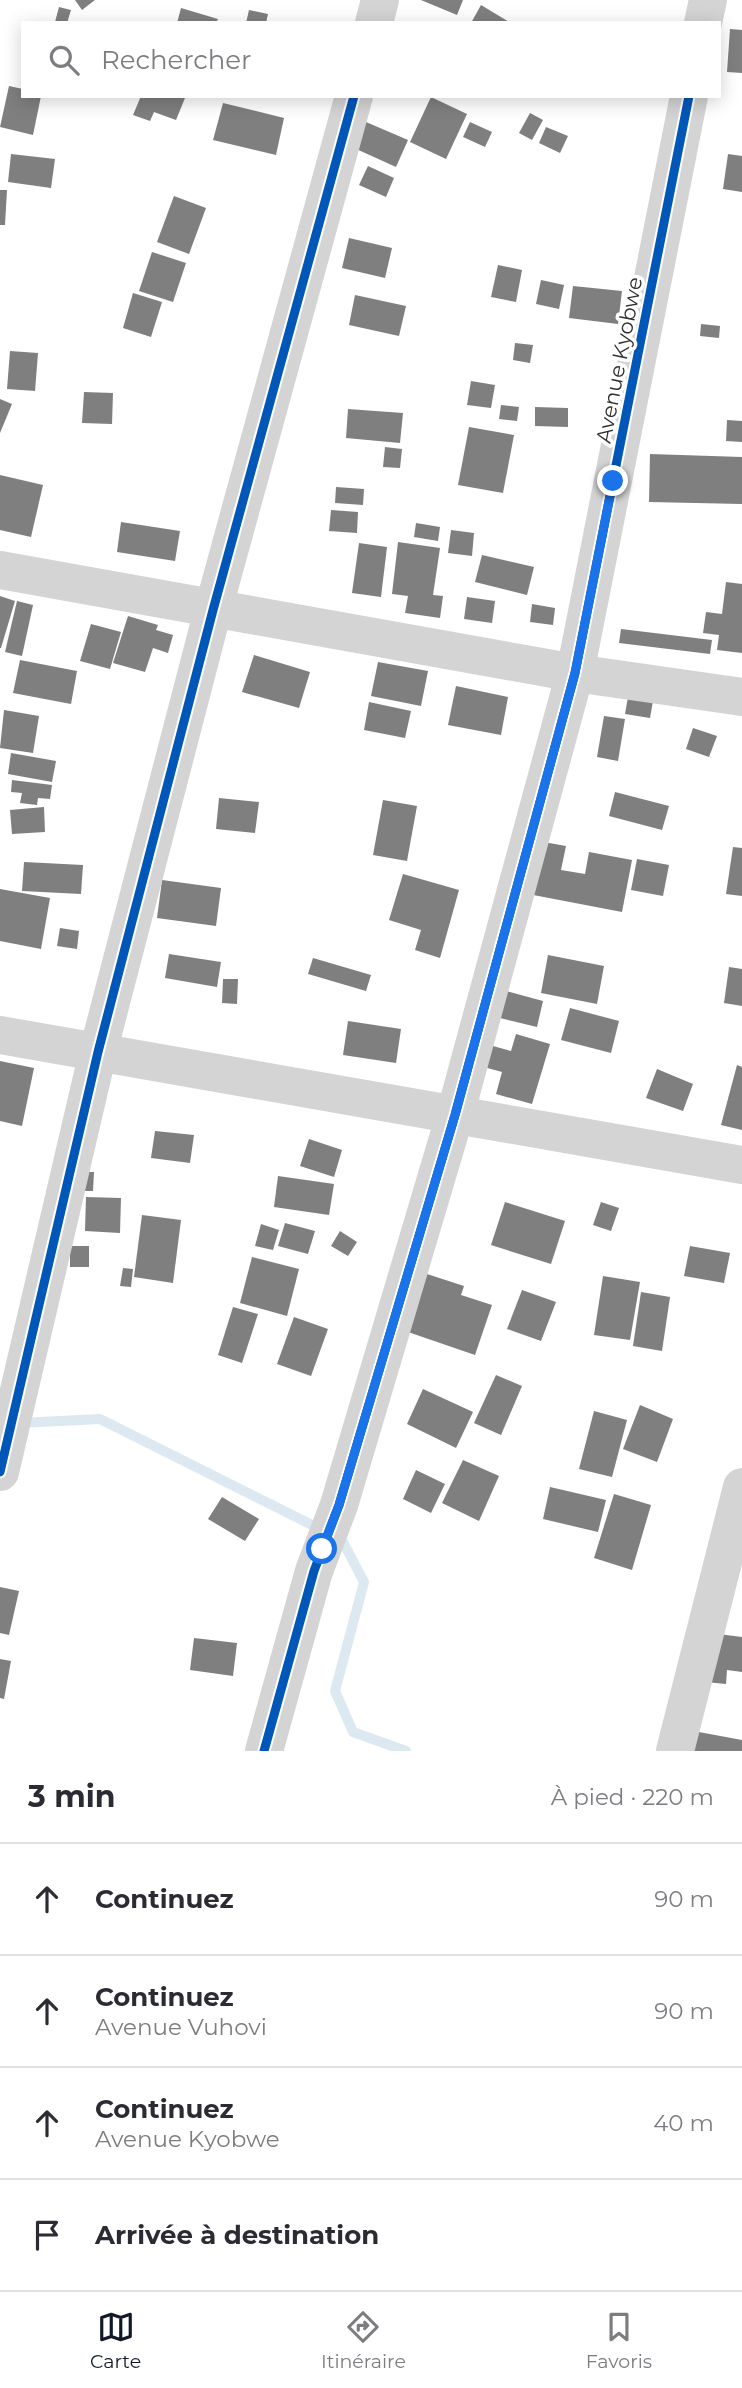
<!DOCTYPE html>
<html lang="fr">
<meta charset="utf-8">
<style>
:root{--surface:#fff;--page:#f7f7f7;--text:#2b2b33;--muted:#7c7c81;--line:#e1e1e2;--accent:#111827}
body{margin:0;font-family:Montserrat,sans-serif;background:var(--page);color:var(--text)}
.stop{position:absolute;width:21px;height:21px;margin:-16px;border:5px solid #1a73e8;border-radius:50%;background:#fff}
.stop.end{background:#1a73e8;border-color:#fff;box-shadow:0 2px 7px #0008}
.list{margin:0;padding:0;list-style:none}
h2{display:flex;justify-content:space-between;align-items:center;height:91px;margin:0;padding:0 28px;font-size:30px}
h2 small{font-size:23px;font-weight:400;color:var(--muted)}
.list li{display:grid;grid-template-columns:46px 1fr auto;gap:21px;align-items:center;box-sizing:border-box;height:112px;padding:0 28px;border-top:2px solid var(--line)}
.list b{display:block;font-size:26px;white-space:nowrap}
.list p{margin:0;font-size:23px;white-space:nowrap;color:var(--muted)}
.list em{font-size:23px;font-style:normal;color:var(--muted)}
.icon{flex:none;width:38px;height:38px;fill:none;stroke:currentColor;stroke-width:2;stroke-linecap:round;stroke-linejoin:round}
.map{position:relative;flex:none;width:742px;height:1751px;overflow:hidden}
.search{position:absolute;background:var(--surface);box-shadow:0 4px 18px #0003;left:21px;right:21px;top:21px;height:77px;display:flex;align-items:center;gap:18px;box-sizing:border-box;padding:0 24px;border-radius:0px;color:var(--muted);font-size:26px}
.sheet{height:539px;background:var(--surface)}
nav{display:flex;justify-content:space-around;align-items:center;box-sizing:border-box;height:98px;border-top:2px solid var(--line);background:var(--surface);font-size:19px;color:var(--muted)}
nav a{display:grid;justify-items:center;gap:4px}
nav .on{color:var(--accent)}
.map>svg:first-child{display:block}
</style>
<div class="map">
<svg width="742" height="1751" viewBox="0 0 742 1751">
<rect width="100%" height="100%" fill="#fff"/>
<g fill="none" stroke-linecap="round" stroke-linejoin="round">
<path stroke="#dce9f1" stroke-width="10" d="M19 1423 100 1419 342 1540 364 1582 335 1691 353 1732 406 1751"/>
</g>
<g fill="#7f7f7f">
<path d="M75 0H95L82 10Z"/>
<path d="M421 0H463L457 15Z"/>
<path d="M481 5 511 23H471Z"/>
<path d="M59 7 71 10 67 23 55 22Z"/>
<path d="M181 8 218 19 216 23H177Z"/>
<path d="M249 10 268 14 266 23H246Z"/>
<path d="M730 29 742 30V73L727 72Z"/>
<path d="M9 86 23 89V96H41L33 135 0 127Z"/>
<path d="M141 96H181L185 98 176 120 154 112 150 121 133 115Z"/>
<path d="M431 97 467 114 446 159 410 142Z"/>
<path d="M223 103 284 118 276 155 213 140Z"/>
<path d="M530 113 543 120 532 140 519 133Z"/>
<path d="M366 122 408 140 396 167 354 148Z"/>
<path d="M470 122 492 132 485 147 463 137Z"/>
<path d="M546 127 568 136 560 153 539 143Z"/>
<path d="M11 154 55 159 51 188 8 182Z"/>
<path d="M728 154 742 156V192L723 189Z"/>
<path d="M368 166 394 178 386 197 359 185Z"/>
<path d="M0 190H7L5 225H0Z"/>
<path d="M174 196 206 208 189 254 157 242Z"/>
<path d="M349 238 392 248 385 278 342 268Z"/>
<path d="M152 252 186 263 173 302 139 291Z"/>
<path d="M498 265 522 270 516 302 491 297Z"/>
<path d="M541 280 564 285 559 309 536 304Z"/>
<path d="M573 286 622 291 618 324 569 318Z"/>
<path d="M133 293 162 302 151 337 123 328Z"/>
<path d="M355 295 406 306 399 336 349 325Z"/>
<path d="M701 324 720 326 719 338 700 336Z"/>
<path d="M515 343 533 345 530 363 513 360Z"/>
<path d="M10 351 38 353 35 391 7 389Z"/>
<path d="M471 381 495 385 491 408 467 405Z"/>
<path d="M84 392 113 393 112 424 82 423Z"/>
<path d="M0 399 12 404 0 433Z"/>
<path d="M501 405 519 407 517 421 499 419Z"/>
<path d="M535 407 568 408V427L535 426Z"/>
<path d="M348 409 403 413 400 443 346 438Z"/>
<path d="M727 420 742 421V442L726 441Z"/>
<path d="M469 427 514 435 503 493 458 485Z"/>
<path d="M385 447 402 449 400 468 383 467Z"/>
<path d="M650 454 742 457V504L649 502Z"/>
<path d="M0 475 43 485 31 537 0 530Z"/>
<path d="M336 487 364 489 363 505 335 503Z"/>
<path d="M331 510 358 512 357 533 329 531Z"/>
<path d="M121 522 180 531 175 561 117 552Z"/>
<path d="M416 523 440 527 438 541 414 537Z"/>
<path d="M451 530 474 533 472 556 448 553Z"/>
<path d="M398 542 440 548 433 595 443 596 440 618 405 613 408 596 392 594Z"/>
<path d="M359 543 387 547 381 597 352 593Z"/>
<path d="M482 555 534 567 527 595 475 582Z"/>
<path d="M726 582 742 584V653L717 650 719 635 703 633 706 612 722 614Z"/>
<path d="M0 596 15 601 1 648H0Z"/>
<path d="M467 597 495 601 492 623 464 619Z"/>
<path d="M17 601 33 605 22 656 5 652Z"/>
<path d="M532 604 555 608 553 625 530 622Z"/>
<path d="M128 616 158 625 156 630 173 635 168 653 153 648 145 672 113 663Z"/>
<path d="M91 624 121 632 110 669 80 661Z"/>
<path d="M621 629 712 640 710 654 619 643Z"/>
<path d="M254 655 310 672 299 708 242 692Z"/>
<path d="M20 660 77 671 71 704 13 693Z"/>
<path d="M378 662 428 671 421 706 371 696Z"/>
<path d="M456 686 508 697 501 735 448 725Z"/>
<path d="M628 697 653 701 650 718 625 714Z"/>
<path d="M369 702 411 711 405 738 364 730Z"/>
<path d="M4 710 39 716 33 753 0 748Z"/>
<path d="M604 716 625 719 618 761 597 757Z"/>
<path d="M693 728 717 736 709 757 686 749Z"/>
<path d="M11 753 56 761 52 782 8 774Z"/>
<path d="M12 780 52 785 50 799 38 798 37 805 20 803 22 793 11 792Z"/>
<path d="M615 792 669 806 662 830 609 816Z"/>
<path d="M219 798 259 802 255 833 216 829Z"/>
<path d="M383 800 417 806 407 861 373 855Z"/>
<path d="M44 807 45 832 12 834 10 810Z"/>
<path d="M538 841 566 846 561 870 585 874 589 852 632 860 622 912 528 894Z"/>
<path d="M733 847 742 848V896L726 894Z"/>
<path d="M637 859 669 865 663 896 631 890Z"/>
<path d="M24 862 83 865 81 894 22 891Z"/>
<path d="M403 874 459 890 440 958 415 950 421 930 389 920Z"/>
<path d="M162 880 221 888 216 926 157 918Z"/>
<path d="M0 889 50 898 41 949 0 941Z"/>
<path d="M60 928 79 931 77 949 57 946Z"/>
<path d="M169 954 221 962 217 987 165 978Z"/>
<path d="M548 955 604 966 597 1004 541 993Z"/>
<path d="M313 958 371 975 366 991 308 974Z"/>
<path d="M729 967 742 969V1006L724 1003Z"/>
<path d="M223 979H238L237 1004 222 1003Z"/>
<path d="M499 989 543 1001 537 1027 492 1016Z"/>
<path d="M570 1008 619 1021 611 1053 561 1040Z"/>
<path d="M348 1021 401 1029 396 1063 343 1055Z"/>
<path d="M516 1034 550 1044 532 1104 496 1094 502 1072 480 1066 486 1044 511 1051Z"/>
<path d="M0 1061 34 1068 22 1126 0 1121Z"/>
<path d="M737 1065 742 1067V1130L721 1125Z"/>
<path d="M657 1069 693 1084 683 1111 646 1098Z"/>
<path d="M155 1131 194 1135 190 1163 151 1158Z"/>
<path d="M309 1139 342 1150 334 1177 300 1166Z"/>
<path d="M72 1172H94L93 1191H71Z"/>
<path d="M278 1176 334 1184 329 1215 274 1207Z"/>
<path d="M86 1197 121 1198 120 1233 85 1231Z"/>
<path d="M505 1202 565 1221 551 1264 491 1245Z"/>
<path d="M601 1202 619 1208 611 1231 593 1225Z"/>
<path d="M142 1215 181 1220 173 1283 134 1277Z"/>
<path d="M285 1223 315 1231 308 1254 278 1246Z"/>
<path d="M261 1224 279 1230 273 1250 255 1246Z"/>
<path d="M340 1231 357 1242 348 1256 331 1246Z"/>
<rect x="70" y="1246" width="19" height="21"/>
<path d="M690 1246 730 1253 724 1283 684 1276Z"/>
<path d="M252 1257 299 1269 287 1316 240 1303Z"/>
<path d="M123 1268 133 1269 131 1287 120 1286Z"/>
<path d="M427 1274 464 1286 461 1295 492 1305 475 1355 408 1332Z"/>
<path d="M603 1276 640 1282 630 1340 594 1335Z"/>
<path d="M522 1290 556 1302 541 1341 507 1329Z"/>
<path d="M641 1292 670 1297 662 1351 633 1346Z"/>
<path d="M233 1307 258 1314 242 1363 218 1355Z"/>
<path d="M294 1317 328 1329 311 1376 277 1364Z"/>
<path d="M496 1375 522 1386 501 1435 474 1423Z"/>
<path d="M423 1389 473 1412 456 1448 407 1424Z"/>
<path d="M640 1405 673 1419 657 1462 623 1449Z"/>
<path d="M594 1411 627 1420 612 1477 579 1469Z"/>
<path d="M463 1460 499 1476 479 1521 442 1503Z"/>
<path d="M416 1470 445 1484 431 1513 403 1499Z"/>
<path d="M550 1487 606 1500 598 1532 543 1519Z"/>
<path d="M614 1494 651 1505 632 1570 594 1558Z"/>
<path d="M222 1497 259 1519 245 1541 208 1519Z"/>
<path d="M0 1587 19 1591 9 1635 0 1633Z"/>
<path d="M710 1633 742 1637V1672L727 1670 726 1684 705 1682Z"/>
<path d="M194 1638 237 1643 233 1676 190 1670Z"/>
<path d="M0 1659 11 1661 4 1699 0 1698Z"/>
<path d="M688 1730 742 1740V1751H684Z"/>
</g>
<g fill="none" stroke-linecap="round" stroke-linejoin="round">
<g stroke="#d4d4d4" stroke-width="38">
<path d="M374 23 380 0"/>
<path d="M703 23 708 0"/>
<path d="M0 570 575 673 742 697"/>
<path d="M0 1035 742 1165"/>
<path d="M0 1472 98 1052 213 610 354 96"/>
<path d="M264 1751 314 1571 339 1505 455 1115 575 673 689 96"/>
<path d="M675 1751 742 1487"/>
</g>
<defs>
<g id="cycleway">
<path d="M0 1472 98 1052 213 610 354 96"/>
<path d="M264 1751 314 1571 339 1505 455 1115 575 673 689 96"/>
</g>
</defs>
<use href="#cycleway" stroke="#fff" stroke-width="13"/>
<use href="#cycleway" stroke="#0057b8" stroke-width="9"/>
</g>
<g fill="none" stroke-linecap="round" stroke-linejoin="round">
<path stroke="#1a73e8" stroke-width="9" d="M322 1549 339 1505 455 1115 575 673 613 481"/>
</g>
<g text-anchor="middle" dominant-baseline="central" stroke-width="7" stroke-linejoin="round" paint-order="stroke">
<g font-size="21" fill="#303030" stroke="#fff">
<text transform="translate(619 360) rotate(-79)">Avenue Kyobwe</text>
</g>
</g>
</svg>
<div class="stop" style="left:322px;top:1549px"></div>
<div class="stop end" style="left:613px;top:481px"></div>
<div class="search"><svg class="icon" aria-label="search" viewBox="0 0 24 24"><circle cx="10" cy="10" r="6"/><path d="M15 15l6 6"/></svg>Rechercher</div>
</div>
<section class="sheet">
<h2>3 min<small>À pied · 220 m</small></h2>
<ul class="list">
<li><svg class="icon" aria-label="ahead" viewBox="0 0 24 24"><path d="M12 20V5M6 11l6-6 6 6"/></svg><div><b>Continuez</b></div><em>90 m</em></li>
<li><svg class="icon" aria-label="ahead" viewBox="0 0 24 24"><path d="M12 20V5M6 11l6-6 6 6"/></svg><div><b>Continuez</b><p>Avenue Vuhovi</p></div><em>90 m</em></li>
<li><svg class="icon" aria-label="ahead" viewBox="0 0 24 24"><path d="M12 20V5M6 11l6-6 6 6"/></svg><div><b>Continuez</b><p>Avenue Kyobwe</p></div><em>40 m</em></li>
<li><svg class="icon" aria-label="arrive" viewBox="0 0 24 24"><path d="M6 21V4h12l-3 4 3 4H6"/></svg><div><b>Arrivée à destination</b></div></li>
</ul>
</section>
<nav>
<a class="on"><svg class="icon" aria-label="map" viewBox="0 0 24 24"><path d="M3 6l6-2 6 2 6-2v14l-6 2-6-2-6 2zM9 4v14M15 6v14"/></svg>Carte</a>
<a><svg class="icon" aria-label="directions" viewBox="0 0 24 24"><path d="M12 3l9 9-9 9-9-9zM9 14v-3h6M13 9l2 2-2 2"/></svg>Itinéraire</a>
<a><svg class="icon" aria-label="saved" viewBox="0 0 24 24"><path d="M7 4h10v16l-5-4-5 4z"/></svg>Favoris</a>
</nav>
